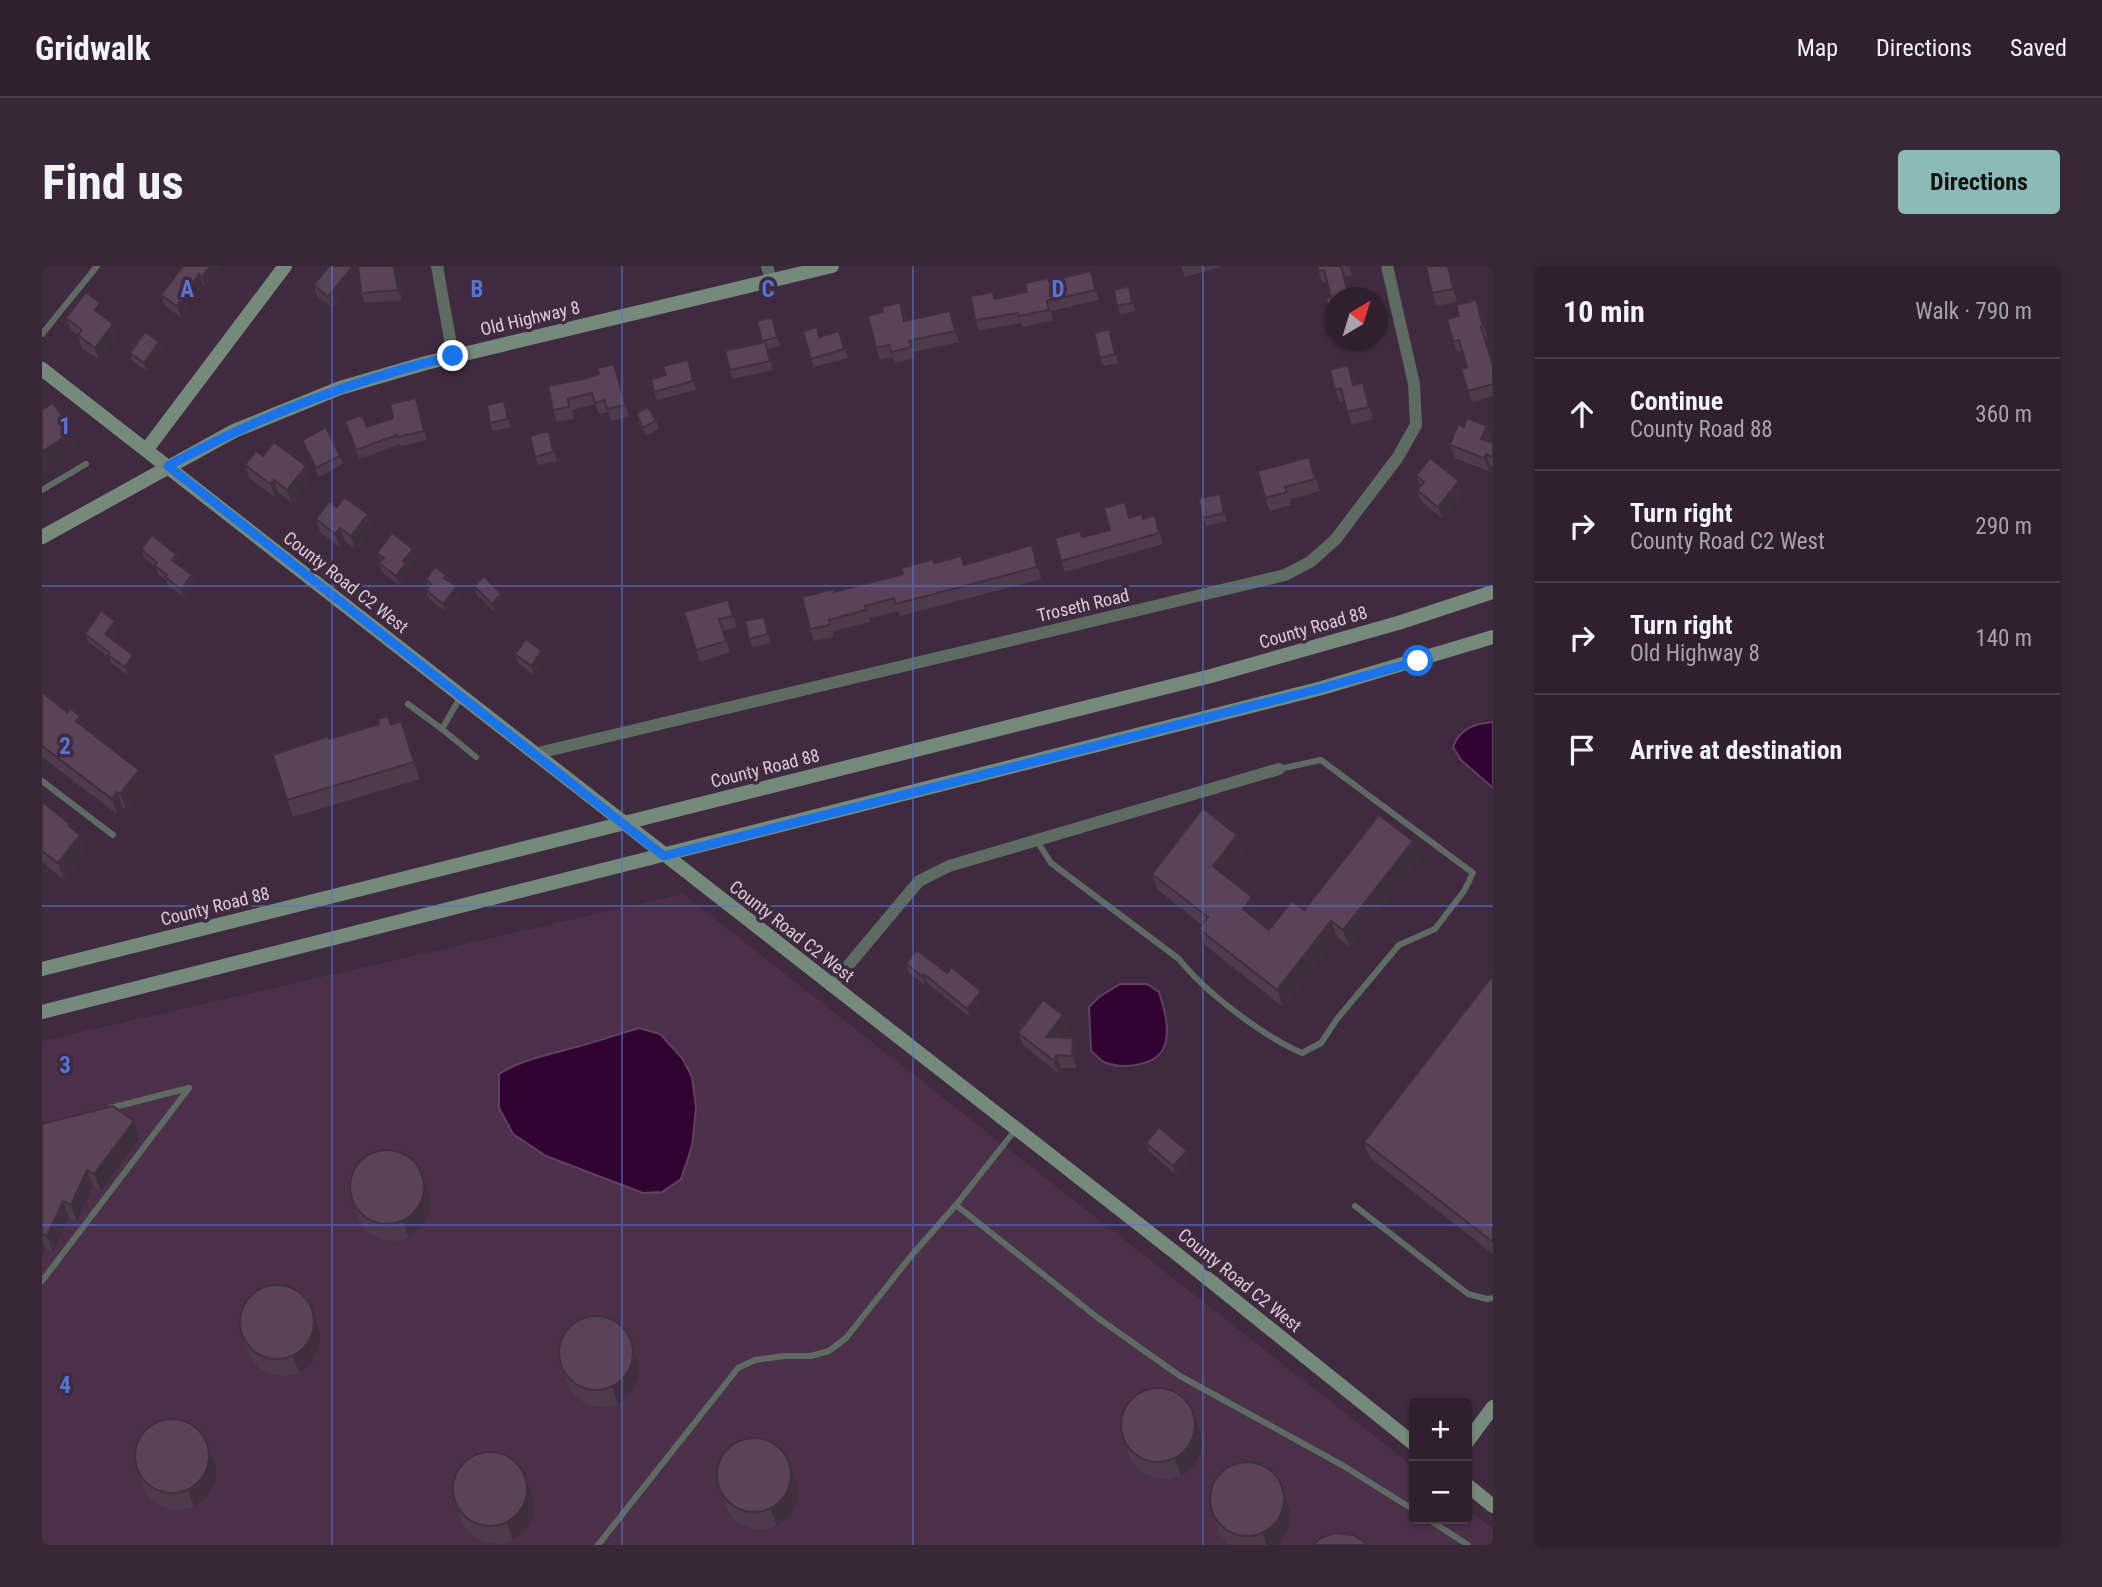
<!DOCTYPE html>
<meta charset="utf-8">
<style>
:root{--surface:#30202f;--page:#382837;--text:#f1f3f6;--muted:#a8a3aa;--line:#4b3e4b;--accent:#8bbbb9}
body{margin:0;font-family:"Roboto Condensed",sans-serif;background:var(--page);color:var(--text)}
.controls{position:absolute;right:21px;bottom:21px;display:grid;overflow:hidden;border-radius:7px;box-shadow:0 2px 5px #0004}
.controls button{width:63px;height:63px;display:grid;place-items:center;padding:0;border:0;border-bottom:2px solid var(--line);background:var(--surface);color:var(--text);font:35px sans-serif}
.compass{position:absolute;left:1283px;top:21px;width:63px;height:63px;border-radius:50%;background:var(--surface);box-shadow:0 2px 5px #0004;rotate:38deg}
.stop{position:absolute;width:21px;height:21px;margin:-16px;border:5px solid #1a73e8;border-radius:50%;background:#fff}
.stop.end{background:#1a73e8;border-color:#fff;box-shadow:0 2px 7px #0008}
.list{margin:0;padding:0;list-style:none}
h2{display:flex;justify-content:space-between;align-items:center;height:91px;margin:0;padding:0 28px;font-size:30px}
h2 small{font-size:23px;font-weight:400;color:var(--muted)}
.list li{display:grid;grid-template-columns:46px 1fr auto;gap:21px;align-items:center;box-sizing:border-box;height:112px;padding:0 28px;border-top:2px solid var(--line)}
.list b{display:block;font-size:26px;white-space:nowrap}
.list p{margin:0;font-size:23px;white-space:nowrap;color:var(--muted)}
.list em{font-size:23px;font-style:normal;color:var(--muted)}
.icon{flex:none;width:38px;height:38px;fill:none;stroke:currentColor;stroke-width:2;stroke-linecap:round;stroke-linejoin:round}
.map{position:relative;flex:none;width:1451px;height:1279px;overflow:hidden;border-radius:7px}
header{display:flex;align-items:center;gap:42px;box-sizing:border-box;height:98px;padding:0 35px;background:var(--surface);border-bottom:2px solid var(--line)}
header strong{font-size:33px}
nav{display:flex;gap:38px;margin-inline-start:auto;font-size:24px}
.intro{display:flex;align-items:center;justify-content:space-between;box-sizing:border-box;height:168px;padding:0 42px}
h1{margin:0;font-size:49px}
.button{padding:18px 32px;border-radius:7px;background:var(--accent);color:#111;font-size:24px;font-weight:700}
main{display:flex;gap:42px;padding:0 42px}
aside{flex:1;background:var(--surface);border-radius:7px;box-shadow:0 2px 5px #0004}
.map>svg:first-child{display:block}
</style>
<header>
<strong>Gridwalk</strong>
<nav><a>Map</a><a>Directions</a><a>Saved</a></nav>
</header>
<div class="intro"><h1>Find us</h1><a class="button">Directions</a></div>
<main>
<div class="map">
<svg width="1451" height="1279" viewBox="0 0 1451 1279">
<rect width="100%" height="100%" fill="#402a3f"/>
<path fill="#4c304a" d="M641 628 1372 1201V1253H1425V1243L1451 1263V1279H0V775Z"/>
<g fill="#300330" stroke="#633f63" stroke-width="2">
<path d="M1451 456V522L1419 494 1411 481C1418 462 1432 458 1451 456Z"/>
<path d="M1078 718H1105L1117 726C1122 742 1129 764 1122 781 1115 800 1078 804 1062 796 1058 794 1053 788 1049 785L1047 741 1057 731Z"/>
<path d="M597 762 618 768 640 792 650 811 654 842 650 880 639 913 620 926 601 927 504 890 471 868 457 842V808C480 794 498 791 523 784 548 778 573 769 597 762Z"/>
</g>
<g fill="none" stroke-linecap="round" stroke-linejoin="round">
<g stroke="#5e6b62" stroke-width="6">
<path d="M0 68 55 0"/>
<path d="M0 224 44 198"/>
<path d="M419 430 400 463 434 491"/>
<path d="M366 438 400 463"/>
<path d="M0 515 71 569"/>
<path d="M995 575 1009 597 1137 693C1164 727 1221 770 1260 787L1279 777 1295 753 1357 679 1393 663 1422 625 1431 607 1279 494 1237 503"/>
<path d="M68 842 147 822"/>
<path d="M974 863 914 939 1056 1052 1138 1110 1300 1199 1372 1244"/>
<path d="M1313 940 1426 1028 1445 1033 1451 1032"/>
<path d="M0 1015 147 822"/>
<path d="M1386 1253 1426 1279"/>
<path d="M556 1279 696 1102 713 1094 743 1090H769L787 1085 804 1072 869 990 914 939"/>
</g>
<g stroke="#5e6b62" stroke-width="12">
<path d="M395 0 411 90"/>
<path d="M725 0 729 15"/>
<path d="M492 488 1243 309 1268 296 1293 274 1356 191 1374 159 1372 118 1345 0"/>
<path d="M789 720 877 615 907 600 1237 503"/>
</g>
<g stroke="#768a7b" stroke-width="14">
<path d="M0 103 1135 988 1372 1178"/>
<path d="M105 183 243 0"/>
<path d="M0 271 192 165 298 122 384 97 790 0"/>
<path d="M0 703 1169 410 1356 357 1451 326"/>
<path d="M0 746 1280 422 1451 371"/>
<path d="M1425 1176 1451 1141"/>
<path d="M1425 1219 1451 1240"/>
</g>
</g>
<g fill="#4d3a4c">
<path d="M141 0H180L164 22 161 19 139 51 123 40 119 29Z"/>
<path d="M287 0H355L360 34 323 37 319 27 317 7 290 41 275 30 272 19Z"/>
<path d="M1139 0H1178L1179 1 1143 11Z"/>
<path d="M1275 0H1307L1310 9 1303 11 1307 27 1312 26 1314 32H1293V62L1289 51V31L1285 16 1280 17Z"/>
<path d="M1407 0 1415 35 1395 40 1390 27Z"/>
<path d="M1007 15 1053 16 1057 34 1009 45 1011 54 981 61 979 57 937 64 933 54 951 26 953 33 985 26Z"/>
<path d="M1090 29 1093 45 1078 49 1075 40Z"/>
<path d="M58 37 63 49 62 51 71 58 75 70 57 94 40 82 36 70 29 64 24 52Z"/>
<path d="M1438 45 1445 71H1443L1451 98V130L1430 136 1426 125 1425 101 1420 85 1415 86 1411 75Z"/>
<path d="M862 48 864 55 913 56 917 76 871 86 873 92 853 97 851 91 838 94 834 82Z"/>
<path d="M730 51 738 80 726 83 731 104 691 113 688 104 720 77 715 55Z"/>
<path d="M778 70 800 73 806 92 772 101 769 93Z"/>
<path d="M1070 72 1076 97 1061 100 1058 92Z"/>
<path d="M117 76 120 85 105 105 91 96 88 87Z"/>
<path d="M646 94 654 124 615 134 612 126 624 109Z"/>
<path d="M572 98 587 150 569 155 566 146 557 148 553 138 530 144 532 153 515 156 511 144 541 113 557 108Z"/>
<path d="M1306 99 1313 119 1321 117 1325 130 1331 153 1310 159 1302 135 1298 136 1293 124Z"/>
<path d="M462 135 469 161 451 165 448 157Z"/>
<path d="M377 141 385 174 359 180 358 178 317 193 303 155 325 161Z"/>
<path d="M594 148 614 154 617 163 604 170 597 157Z"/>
<path d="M1445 160 1449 172 1448 176 1451 177V201L1448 200 1447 205 1413 192 1408 179 1422 161Z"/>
<path d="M507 165 515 195 496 199 493 191Z"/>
<path d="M260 174 298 190 301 198 277 211Z"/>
<path d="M221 190 268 213 250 237 236 226 233 231 207 212 203 199Z"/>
<path d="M1267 191 1278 225 1248 233 1249 239 1228 245 1223 232Z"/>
<path d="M1374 209 1421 228 1401 253 1380 236 1375 224 1378 220Z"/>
<path d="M1178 228 1185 255 1164 260 1161 252Z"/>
<path d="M326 248 330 261 313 283 303 275 298 281 278 266 274 253Z"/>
<path d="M1113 249 1121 278 1023 306 1019 295 1041 271 1068 264 1088 251 1101 252Z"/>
<path d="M990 279 1000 313 858 350 856 345 827 352 828 356 791 365 792 371 772 375 768 363 793 326 861 308 892 297 923 299Z"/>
<path d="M99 283 135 289 138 297 136 299 150 309 153 318 142 332 126 320 125 315 116 308 114 301 102 292Z"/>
<path d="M371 283 374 292 366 302 367 306 357 319 340 306 337 297 339 296 335 287Z"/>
<path d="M404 309 406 314 415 321 418 330 404 346 387 333 384 324 386 321 384 313Z"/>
<path d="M432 320 462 336 453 346 435 329Z"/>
<path d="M686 334 695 361 681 365 688 386 658 396 654 384Z"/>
<path d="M725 359 729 377 710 381 707 373Z"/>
<path d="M76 363 69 373 91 389 94 398 86 409 69 397 68 392 46 376 43 368Z"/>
<path d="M473 388 503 394 492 409 476 397Z"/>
<path d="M0 426 25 446 38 450 42 462 97 504 103 519 84 543 81 541 75 548 0 491Z"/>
<path d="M359 455 378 513 251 551 245 534 288 473Z"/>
<path d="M0 536 28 558 44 585 22 614 0 596Z"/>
<path d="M1195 569 1201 586 1183 610 1216 648 1213 653 1227 664 1262 644 1371 575 1377 592 1307 681 1295 671 1241 741 1163 679 1157 663 1160 659 1116 624 1110 608Z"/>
<path d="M864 698 942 733 928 751 885 717 883 719 867 707Z"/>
<path d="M1451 709V988L1328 892 1322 876Z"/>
<path d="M1025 761 1017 771 1031 772 1035 785V802H1019L1016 807 981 779 976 767Z"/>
<path d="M92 855 98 872 59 925 51 920 35 955 27 952 11 987 4 983 0 991V858Z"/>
<path d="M1104 877 1148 893 1134 909 1107 885Z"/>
<path d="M307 926 388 933 387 947 380 961 367 972 355 975 341 974 327 967 318 956Z"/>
<path d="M197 1061 278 1068 277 1082 270 1096 257 1107 245 1110 231 1109 217 1102 208 1091Z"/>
<path d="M516 1092 597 1099 596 1113 589 1127 576 1138 564 1141 549 1140 536 1133 527 1122Z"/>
<path d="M1078 1164 1160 1172 1159 1186 1152 1200 1139 1210 1126 1214 1112 1212 1099 1206 1089 1195Z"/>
<path d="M92 1195 174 1202 173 1217 166 1230 152 1241 140 1244 126 1243 112 1237 103 1226Z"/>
<path d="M675 1214 756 1222 755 1236 748 1250 735 1260 723 1264 708 1262 695 1256 686 1245Z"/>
<path d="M411 1228 492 1236 491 1250 484 1264 471 1274 459 1278 444 1276 431 1270 421 1259Z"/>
<path d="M1167 1239 1248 1246 1247 1260 1240 1274 1234 1279H1187L1178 1269Z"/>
</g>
<g fill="#3f2f3e">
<path d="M168 0H180L164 22 160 11Z"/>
<path d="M311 0H318L319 4 290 41 286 31Z"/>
<path d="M352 0H355L360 34 356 24Z"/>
<path d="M1406 0H1407L1415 35 1411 23Z"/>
<path d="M1049 5 1053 16 1057 34 1053 24Z"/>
<path d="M157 8 161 19 139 51 135 40Z"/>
<path d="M58 37 63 49 57 57 53 44Z"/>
<path d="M908 45 913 56 917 76 913 65Z"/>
<path d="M71 58 75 70 57 94 53 82Z"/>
<path d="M117 76 120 85 105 105 102 97Z"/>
<path d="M572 98 576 109 587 150 583 139Z"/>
<path d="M1321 117 1325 130 1331 153 1327 141Z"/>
<path d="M374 132 377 141 385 174 382 165Z"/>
<path d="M1445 160 1449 172 1444 185 1439 173Z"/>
<path d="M30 166 36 183 0 207V186Z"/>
<path d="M1444 188 1448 200 1447 205 1442 192Z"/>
<path d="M264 200 268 213 250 237 245 224Z"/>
<path d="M232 214 236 226 233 231 228 218Z"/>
<path d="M1417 215 1421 228 1401 253 1396 241Z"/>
<path d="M326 248 330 261 313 283 309 270Z"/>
<path d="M298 262 303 275 298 281 293 268Z"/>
<path d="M990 279 994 291 1000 313 995 301Z"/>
<path d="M371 283 374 292 366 302 367 306 357 319 354 310 361 295Z"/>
<path d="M135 289 138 297 133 303 130 294Z"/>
<path d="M150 309 153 318 142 332 139 323Z"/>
<path d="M415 321 418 330 404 346 401 338Z"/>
<path d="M459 328 462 336 453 346 450 338Z"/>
<path d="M73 355 76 363 66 377 63 368Z"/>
<path d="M500 385 503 394 492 409 489 400Z"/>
<path d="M91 389 94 398 86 409 83 401Z"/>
<path d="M38 450 43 465 34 455Z"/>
<path d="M359 455 365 472 378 513 372 496Z"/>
<path d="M97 504 103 519 84 543 78 528Z"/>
<path d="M75 526 81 541 75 548 70 533Z"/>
<path d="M28 558 34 574 38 569 44 585 22 614 16 597Z"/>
<path d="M1195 569 1201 586 1177 617 1171 600Z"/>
<path d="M1371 575 1377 592 1307 681 1301 664Z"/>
<path d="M1210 631 1216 648 1207 660 1201 643Z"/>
<path d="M1289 655 1295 671 1241 741 1235 724Z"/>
<path d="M882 708 885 717 883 719 880 710Z"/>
<path d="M939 725 942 733 928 751 925 743Z"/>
<path d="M1021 749 1025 761 1009 783 1004 771Z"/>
<path d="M1031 772 1035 785V802L1030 790Z"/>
<path d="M1015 789 1019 802 1016 807 1011 794Z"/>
<path d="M92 855 98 872 59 925 52 908Z"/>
<path d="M1145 885 1148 893 1134 909 1131 900Z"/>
<path d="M377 901 388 933 387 947 380 961 367 972 361 955Z"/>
<path d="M45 904 51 920 35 955 29 939Z"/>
<path d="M21 935 27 952 11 987 5 970Z"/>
<path d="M0 974 4 983 0 991Z"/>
<path d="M267 1036 278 1068 277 1082 270 1096 257 1107 251 1090Z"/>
<path d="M586 1067 597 1099 596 1113 589 1127 576 1138 570 1121Z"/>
<path d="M1149 1140 1160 1172 1159 1186 1152 1200 1139 1210 1133 1194Z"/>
<path d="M162 1171 174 1202 173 1217 166 1230 152 1241 146 1224Z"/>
<path d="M745 1190 756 1222 755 1236 748 1250 735 1260 729 1243Z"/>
<path d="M481 1204 492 1236 491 1250 484 1264 471 1274 465 1258Z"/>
<path d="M1237 1214 1248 1246 1247 1260 1240 1274 1234 1279H1225L1221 1268Z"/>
</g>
<g fill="#5a4358" stroke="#3f2f3e" stroke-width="2">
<path d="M141 0H168L160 11 157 8 135 40 119 29Z"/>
<path d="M287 0H311L286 31 272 19Z"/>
<path d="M316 0H352L356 24 319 27Z"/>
<path d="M1275 0H1299L1306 27 1312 26 1314 32H1293V50L1289 51 1284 32 1289 31 1282 4 1276 5Z"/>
<path d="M1384 0H1406L1411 23 1390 27Z"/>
<path d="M1049 5 1053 24 1005 35 1007 44 977 50 976 47 933 54 929 30 951 26 952 33 985 26 983 17 1006 12 1007 15Z"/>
<path d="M1087 20 1090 37 1075 40 1072 24Z"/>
<path d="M44 26 58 37 53 44 71 58 53 82 36 69 40 64 24 52Z"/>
<path d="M1434 34 1441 60 1439 61 1451 100V118L1426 125 1419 103 1425 101 1417 74 1411 75 1405 53 1417 50 1414 39Z"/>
<path d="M858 36 862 55 908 45 913 65 867 75 869 81 849 86 847 79 834 82 826 50 841 46 840 41Z"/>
<path d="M730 51 735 71 720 75 715 55Z"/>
<path d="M775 61 777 71 797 65 802 83 769 93 761 65Z"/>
<path d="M1067 63 1073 88 1058 92 1052 67Z"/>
<path d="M103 66 117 76 102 97 88 87Z"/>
<path d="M723 76 728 95 688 104 683 85Z"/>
<path d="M646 94 651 115 612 126 609 113 624 109 621 100Z"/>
<path d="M572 98 583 139 565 143 563 134 553 137 550 127 526 133 527 141 511 144 506 120 541 113 557 108 555 102Z"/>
<path d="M1306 99 1311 119 1321 117 1327 141 1305 146 1299 122 1293 124 1288 104Z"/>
<path d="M374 132 382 165 356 171 355 169 314 184 303 155 320 149 325 161 351 152 348 138Z"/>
<path d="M462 135 466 153 448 157 445 139Z"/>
<path d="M11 137 30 166 0 186V144Z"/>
<path d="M606 141 614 154 601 162 594 148Z"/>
<path d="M1425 152 1445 160 1439 173 1451 177V191L1444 188 1442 192 1408 179 1416 158 1422 161Z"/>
<path d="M284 161 298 190 274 202 260 174Z"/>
<path d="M507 165 511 186 493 191 488 170Z"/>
<path d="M232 176 264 200 245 224 232 214 228 218 203 199 214 185 221 190Z"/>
<path d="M1267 191 1273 213 1243 221 1245 226 1223 232 1216 205Z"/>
<path d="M1388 192 1417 215 1396 241 1375 224 1382 216 1374 209Z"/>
<path d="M1178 228 1182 247 1161 252 1156 232Z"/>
<path d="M302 231 326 248 309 270 298 262 293 268 274 253 287 235 295 241Z"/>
<path d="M1083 236 1087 252 1100 248 1101 253 1113 249 1117 267 1019 295 1013 272 1038 265 1040 271 1068 264 1062 242Z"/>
<path d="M350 267 371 283 361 295 364 297 354 310 337 297 342 292 335 287Z"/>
<path d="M110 269 135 289 130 294 150 309 139 323 123 311 125 309 113 300 115 297 99 283Z"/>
<path d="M990 279 995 301 853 338 852 332 823 340 824 344 787 354 788 359 768 363 760 331 792 323V326L861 308 859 302 891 293 892 297 919 290 922 299Z"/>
<path d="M393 301 404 309 402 312 415 321 401 338 384 324 389 318 384 313Z"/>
<path d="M442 310 459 328 450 338 432 320Z"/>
<path d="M686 334 691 350 677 353 684 375 654 384 642 346Z"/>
<path d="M59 345 73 355 63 368 91 389 83 401 66 389 68 387 43 368Z"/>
<path d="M722 351 726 368 707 373 703 355Z"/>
<path d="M484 373 500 385 489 400 473 388Z"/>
<path d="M0 426 25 446 28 442 38 450 34 455 97 504 78 528 75 526 70 533 0 480Z"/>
<path d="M346 450 349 459 359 455 372 496 245 534 231 489 286 470 287 473 337 458 336 453Z"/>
<path d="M0 536 28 558 27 560 38 569 16 597 0 585Z"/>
<path d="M1161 542 1195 569 1171 600 1210 631 1201 643 1227 664 1250 635 1262 644 1337 549 1371 575 1301 664 1289 655 1235 724 1157 663 1166 651 1110 608Z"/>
<path d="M875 684 905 707 909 701 939 725 925 743 882 708 880 710 864 698Z"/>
<path d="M1451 709V976L1322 876Z"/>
<path d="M1001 734 1021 749 1004 771 1031 772 1030 790 1015 789 1011 794 976 767Z"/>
<path d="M71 840 92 855 52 908 45 904 29 939 21 935 5 970 0 968V858Z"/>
<path d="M1117 861 1145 885 1131 900 1104 877Z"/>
<circle cx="345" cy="921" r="37"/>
<circle cx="235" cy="1056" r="37"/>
<circle cx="554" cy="1087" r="37"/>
<circle cx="1116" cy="1159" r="37"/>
<circle cx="130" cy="1190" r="37"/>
<circle cx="712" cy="1209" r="37"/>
<circle cx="448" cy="1223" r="37"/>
<circle cx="1205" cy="1233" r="37"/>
<path d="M1293 1267 1311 1269 1321 1275 1325 1279H1271L1279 1272Z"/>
</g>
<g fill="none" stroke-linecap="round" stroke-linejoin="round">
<path stroke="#1a73e8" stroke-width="9" d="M411 90C311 114 217 150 126 200L622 590 1280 422 1376 395"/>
</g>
<path fill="none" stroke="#5674d8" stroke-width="2" stroke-opacity="0.55" d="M290 0V1279M580 0V1279M871 0V1279M1161 0V1279M0 320H1451M0 640H1451M0 959H1451"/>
<g text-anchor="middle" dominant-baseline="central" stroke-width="7" stroke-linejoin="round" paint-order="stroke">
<g font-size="18" fill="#dbccd9" stroke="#402a3f">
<text transform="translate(488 52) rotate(-13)">Old Highway 8</text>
<text transform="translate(304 316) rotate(38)">County Road C2 West</text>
<text transform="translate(1041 339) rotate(-13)">Troseth Road</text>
<text transform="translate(1271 361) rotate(-16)">County Road 88</text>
<text transform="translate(723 502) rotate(-14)">County Road 88</text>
<text transform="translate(173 640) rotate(-14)">County Road 88</text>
<text transform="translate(750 665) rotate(38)">County Road C2 West</text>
<text transform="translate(1198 1014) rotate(39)">County Road C2 West</text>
</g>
</g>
<g font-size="23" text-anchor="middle" font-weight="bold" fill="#5674d8" stroke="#402a3f" stroke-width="7" stroke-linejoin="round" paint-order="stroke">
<text x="145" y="31">A</text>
<text x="435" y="31">B</text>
<text x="726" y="31">C</text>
<text x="1016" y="31">D</text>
<text x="23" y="168">1</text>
<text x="23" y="488">2</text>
<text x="23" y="807">3</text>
<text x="23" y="1127">4</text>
</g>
</svg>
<div class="controls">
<button>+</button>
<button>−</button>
</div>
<svg class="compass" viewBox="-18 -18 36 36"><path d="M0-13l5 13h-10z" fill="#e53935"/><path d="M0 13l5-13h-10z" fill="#a8a3aa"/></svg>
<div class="stop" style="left:1376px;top:395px"></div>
<div class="stop end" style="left:411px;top:90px"></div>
</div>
<aside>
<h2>10 min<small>Walk · 790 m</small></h2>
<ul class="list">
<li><svg class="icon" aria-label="ahead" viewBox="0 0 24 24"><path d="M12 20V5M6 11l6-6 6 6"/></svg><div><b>Continue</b><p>County Road 88</p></div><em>360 m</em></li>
<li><svg class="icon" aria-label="right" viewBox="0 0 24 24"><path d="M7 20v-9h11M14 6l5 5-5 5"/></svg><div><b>Turn right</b><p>County Road C2 West</p></div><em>290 m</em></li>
<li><svg class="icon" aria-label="right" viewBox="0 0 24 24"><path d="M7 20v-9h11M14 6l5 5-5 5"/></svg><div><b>Turn right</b><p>Old Highway 8</p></div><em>140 m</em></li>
<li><svg class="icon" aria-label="arrive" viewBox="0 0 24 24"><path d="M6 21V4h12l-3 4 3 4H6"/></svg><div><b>Arrive at destination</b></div></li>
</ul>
</aside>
</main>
